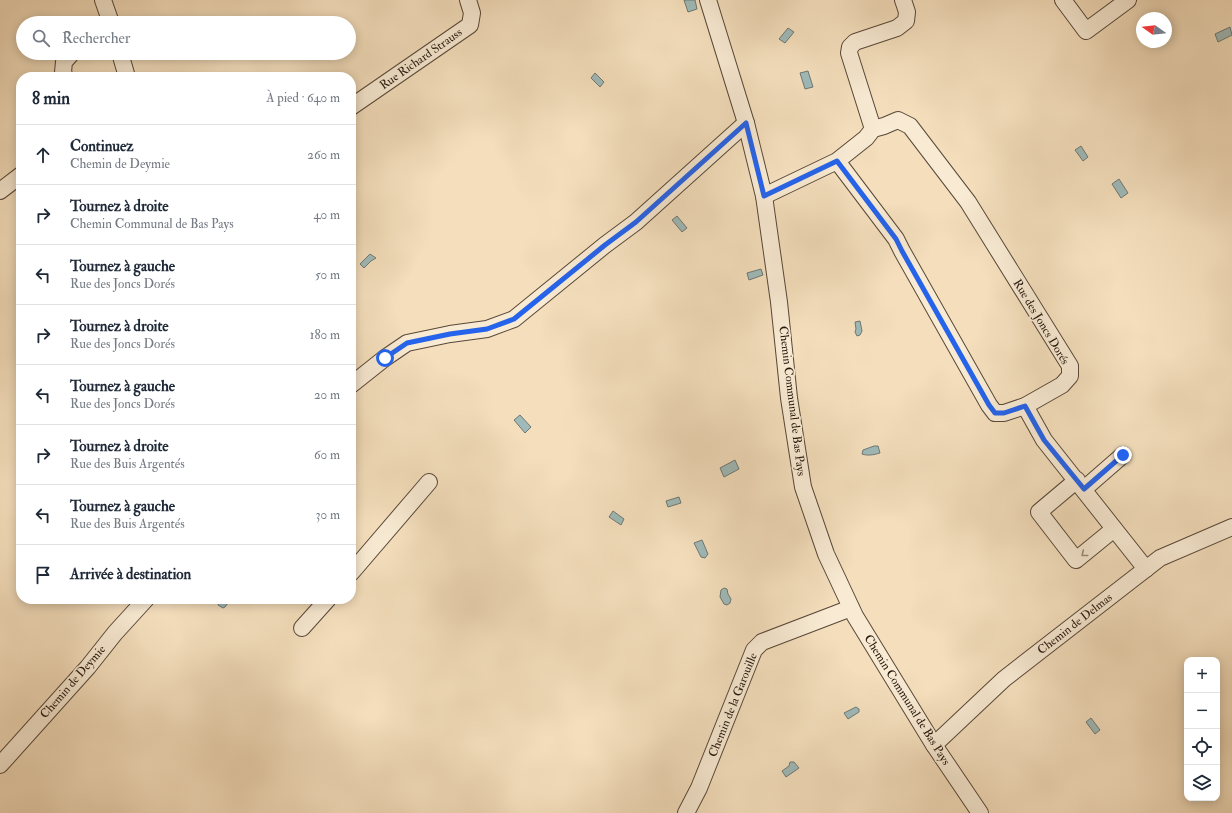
<!DOCTYPE html>
<html lang="fr">
<meta charset="utf-8">
<style>
:root{--surface:#fff;--page:#f2f2f3;--text:#1f2937;--muted:#747a83;--line:#e0e1e3}
body{margin:0;font-family:"IM FELL Double Pica",serif;background:var(--page);color:var(--text)}
.controls{position:absolute;right:12px;bottom:12px;display:grid;overflow:hidden;border-radius:8px;box-shadow:0 2px 10px #0003}
.controls button{width:36px;height:36px;display:grid;place-items:center;padding:0;border:0;border-bottom:1px solid var(--line);background:var(--surface);color:var(--text);font:20px sans-serif}
.compass{position:absolute;left:1136px;top:12px;width:36px;height:36px;border-radius:50%;background:var(--surface);box-shadow:0 2px 10px #0003;rotate:285deg}
.stop{position:absolute;width:12px;height:12px;margin:-9px;border:3px solid #2563eb;border-radius:50%;background:#fff}
.stop.end{background:#2563eb;border-color:#fff;box-shadow:0 1px 4px #0008}
.list{margin:0;padding:0;list-style:none}
h2{display:flex;justify-content:space-between;align-items:center;height:52px;margin:0;padding:0 16px;font-size:17px}
h2 small{font-size:13px;font-weight:400;color:var(--muted)}
.list li{display:grid;grid-template-columns:26px 1fr auto;gap:12px;align-items:center;box-sizing:border-box;height:60px;padding:0 16px;border-top:1px solid var(--line)}
.list b{display:block;font-size:15px;white-space:nowrap}
.list p{margin:0;font-size:13px;white-space:nowrap;color:var(--muted)}
.list em{font-size:13px;font-style:normal;color:var(--muted)}
.icon{flex:none;width:22px;height:22px;fill:none;stroke:currentColor;stroke-width:2;stroke-linecap:round;stroke-linejoin:round}
.map{position:relative;flex:none;width:1232px;height:813px;overflow:hidden}
.search{position:absolute;background:var(--surface);box-shadow:0 2px 10px #0003;left:16px;top:16px;width:340px;height:44px;display:flex;align-items:center;gap:10px;box-sizing:border-box;padding:0 14px;border-radius:22px;color:var(--muted);font-size:15px}
.panel{position:absolute;background:var(--surface);box-shadow:0 2px 10px #0003;left:16px;top:72px;width:340px;height:532px;border-radius:16px}
.map>svg:first-child{display:block}
</style>
<div class="map">
<svg width="1232" height="813" viewBox="0 0 1232 813">
<rect width="100%" height="100%" fill="#f4debc"/>
<filter id="stains"><feTurbulence type="fractalNoise" baseFrequency=".005" numOctaves="4"/><feColorMatrix values="0 0 0 0 .2 0 0 0 0 .09 0 0 0 0 .02 0 0 0 .5 -.17"/></filter>
<radialGradient id="worn" r=".72"><stop offset=".6" stop-color="#630" stop-opacity="0"/><stop offset="1" stop-color="#630" stop-opacity=".3"/></radialGradient>
<g fill="#9fbab9" stroke="#6e7874">
<path d="M684 0H695L697 9 688 12Z"/>
<path d="M1230 27 1232 35 1218 42 1215 34Z"/>
<path d="M788 28 794 32 785 43 779 39Z"/>
<path d="M808 71 813 87 805 89 800 73Z"/>
<path d="M595 73 604 82 600 87 591 78Z"/>
<path d="M1081 146 1088 157 1083 161 1075 150Z"/>
<path d="M1119 179 1128 193 1121 198 1112 184Z"/>
<path d="M677 216 687 228 682 232 672 220Z"/>
<path d="M370 254 376 258 371 261 364 268 360 264Z"/>
<path d="M761 269 763 275 749 280 747 273Z"/>
<path d="M860 321 862 331 860 335 857 336 855 332 856 329 855 322Z"/>
<path d="M520 415 531 427 525 433 514 420Z"/>
<path d="M874 446H878L880 453C873 455 868 456 862 454L863 450Z"/>
<path d="M735 460 739 469 724 477 720 468Z"/>
<path d="M679 497 681 503 668 507 666 501Z"/>
<path d="M613 511 624 519 621 525 609 517Z"/>
<path d="M702 540 708 554 705 558 701 557 694 543Z"/>
<path d="M724 588 727 589 728 594 731 599 730 603 727 605 724 604 720 597 721 590Z"/>
<path d="M221 599H231L225 607 223 608 218 605Z"/>
<path d="M856 707 859 709V712L848 719 844 713Z"/>
<path d="M1091 718 1100 730 1095 734 1086 722Z"/>
<path d="M790 762H794L799 768 786 777 782 771 789 766Z"/>
</g>
<g fill="none" stroke-linecap="round" stroke-linejoin="round">
<defs>
<g id="minor">
<path d="M103 0 111 23"/>
<path d="M708 0 746 123 764 196 779 302 789 398 803 487 826 554 855 616 934 745 980 813"/>
<path d="M1063 0 1086 31 1128 0"/>
<path d="M120 53 127 77"/>
<path d="M65 77 63 72 64 62 72 53"/>
<path d="M351 107 470 25 472 13 468 0"/>
<path d="M873 129 849 53 850 47 855 42 897 28 906 21 907 12 903 0"/>
<path d="M0 191 21 175"/>
<path d="M764 196 837 161 866 138 873 129 884 126 898 120 910 126 968 202 1070 366V376L1062 385 1025 406 1004 413H995L989 405 902 251 896 239 837 161"/>
<path d="M351 385 385 358 407 343 450 334 487 329 514 319 605 245 636 222 746 123"/>
<path d="M1025 406 1044 440 1146 569"/>
<path d="M1077 480 1039 512 1076 560 1114 529"/>
<path d="M1084 489 1123 455"/>
<path d="M351 573 429 482"/>
<path d="M302 628 328 599"/>
<path d="M934 745 1004 679 1160 558 1232 527"/>
<path d="M0 765 88 667 115 633 146 599"/>
<path d="M686 813 699 788 754 650 762 642 851 608"/>
</g>
</defs>
<use href="#minor" stroke="#584838" stroke-width="18"/>
<use href="#minor" stroke="#f8ead3" stroke-width="16"/>
</g>
<defs><path id="oneway-chevron" d="M-2-3.5L2.5 0L-2 3.5" fill="none" stroke-width="1.6" stroke-linecap="round" stroke-linejoin="round"/></defs>
<use stroke="#998b79" href="#oneway-chevron" transform="translate(1084 554) rotate(141)"/>
<g fill="none" stroke-linecap="round" stroke-linejoin="round">
<path stroke="#2563eb" stroke-width="5" d="M385 358 407 343 450 334 487 329 514 319 605 245 636 222 746 123 764 196 837 161 896 239 902 251 989 405 995 413H1004L1025 406 1044 440 1084 489 1123 455"/>
</g>
<g text-anchor="middle" dominant-baseline="central" stroke-width="3.5" stroke-linejoin="round" paint-order="stroke">
<g font-size="12" fill="#24160c" stroke="#f8ead3">
<text transform="translate(421 59) rotate(-35)">Rue Richard Strauss</text>
<text transform="translate(1041 322) rotate(59)">Rue des Joncs Dorés</text>
<text transform="translate(792 401) rotate(83)">Chemin Communal de Bas Pays</text>
<text transform="translate(1075 624) rotate(-38)">Chemin de Delmas</text>
<text transform="translate(73 682) rotate(-49)">Chemin de Deymie</text>
<text transform="translate(907 700) rotate(58)">Chemin Communal de Bas Pays</text>
<text transform="translate(733 705) rotate(-68)">Chemin de la Garouille</text>
</g>
</g>
<rect width="100%" height="100%" filter="url(#stains)"/>
<rect width="100%" height="100%" fill="url(#worn)"/>
</svg>
<div class="controls">
<button>+</button>
<button>−</button>
<button><svg class="icon" aria-label="locate" viewBox="0 0 24 24"><circle cx="12" cy="12" r="6"/><path d="M12 2v4M12 18v4M2 12h4M18 12h4"/></svg></button>
<button><svg class="icon" aria-label="layers" viewBox="0 0 24 24"><path d="M12 4l9 5-9 5-9-5zM3 14l9 5 9-5"/></svg></button>
</div>
<svg class="compass" viewBox="-18 -18 36 36"><path d="M0-13l5 13h-10z" fill="#e53935"/><path d="M0 13l5-13h-10z" fill="#747a83"/></svg>
<div class="stop" style="left:385px;top:358px"></div>
<div class="stop end" style="left:1123px;top:455px"></div>
<div class="search"><svg class="icon" aria-label="search" viewBox="0 0 24 24"><circle cx="10" cy="10" r="6"/><path d="M15 15l6 6"/></svg>Rechercher</div>
<section class="panel">
<h2>8 min<small>À pied · 640 m</small></h2>
<ul class="list">
<li><svg class="icon" aria-label="ahead" viewBox="0 0 24 24"><path d="M12 20V5M6 11l6-6 6 6"/></svg><div><b>Continuez</b><p>Chemin de Deymie</p></div><em>260 m</em></li>
<li><svg class="icon" aria-label="right" viewBox="0 0 24 24"><path d="M7 20v-9h11M14 6l5 5-5 5"/></svg><div><b>Tournez à droite</b><p>Chemin Communal de Bas Pays</p></div><em>40 m</em></li>
<li><svg class="icon" aria-label="left" viewBox="0 0 24 24"><path d="M17 20v-9H6M10 6l-5 5 5 5"/></svg><div><b>Tournez à gauche</b><p>Rue des Joncs Dorés</p></div><em>50 m</em></li>
<li><svg class="icon" aria-label="right" viewBox="0 0 24 24"><path d="M7 20v-9h11M14 6l5 5-5 5"/></svg><div><b>Tournez à droite</b><p>Rue des Joncs Dorés</p></div><em>180 m</em></li>
<li><svg class="icon" aria-label="left" viewBox="0 0 24 24"><path d="M17 20v-9H6M10 6l-5 5 5 5"/></svg><div><b>Tournez à gauche</b><p>Rue des Joncs Dorés</p></div><em>20 m</em></li>
<li><svg class="icon" aria-label="right" viewBox="0 0 24 24"><path d="M7 20v-9h11M14 6l5 5-5 5"/></svg><div><b>Tournez à droite</b><p>Rue des Buis Argentés</p></div><em>60 m</em></li>
<li><svg class="icon" aria-label="left" viewBox="0 0 24 24"><path d="M17 20v-9H6M10 6l-5 5 5 5"/></svg><div><b>Tournez à gauche</b><p>Rue des Buis Argentés</p></div><em>30 m</em></li>
<li><svg class="icon" aria-label="arrive" viewBox="0 0 24 24"><path d="M6 21V4h12l-3 4 3 4H6"/></svg><div><b>Arrivée à destination</b></div></li>
</ul>
</section>
</div>
